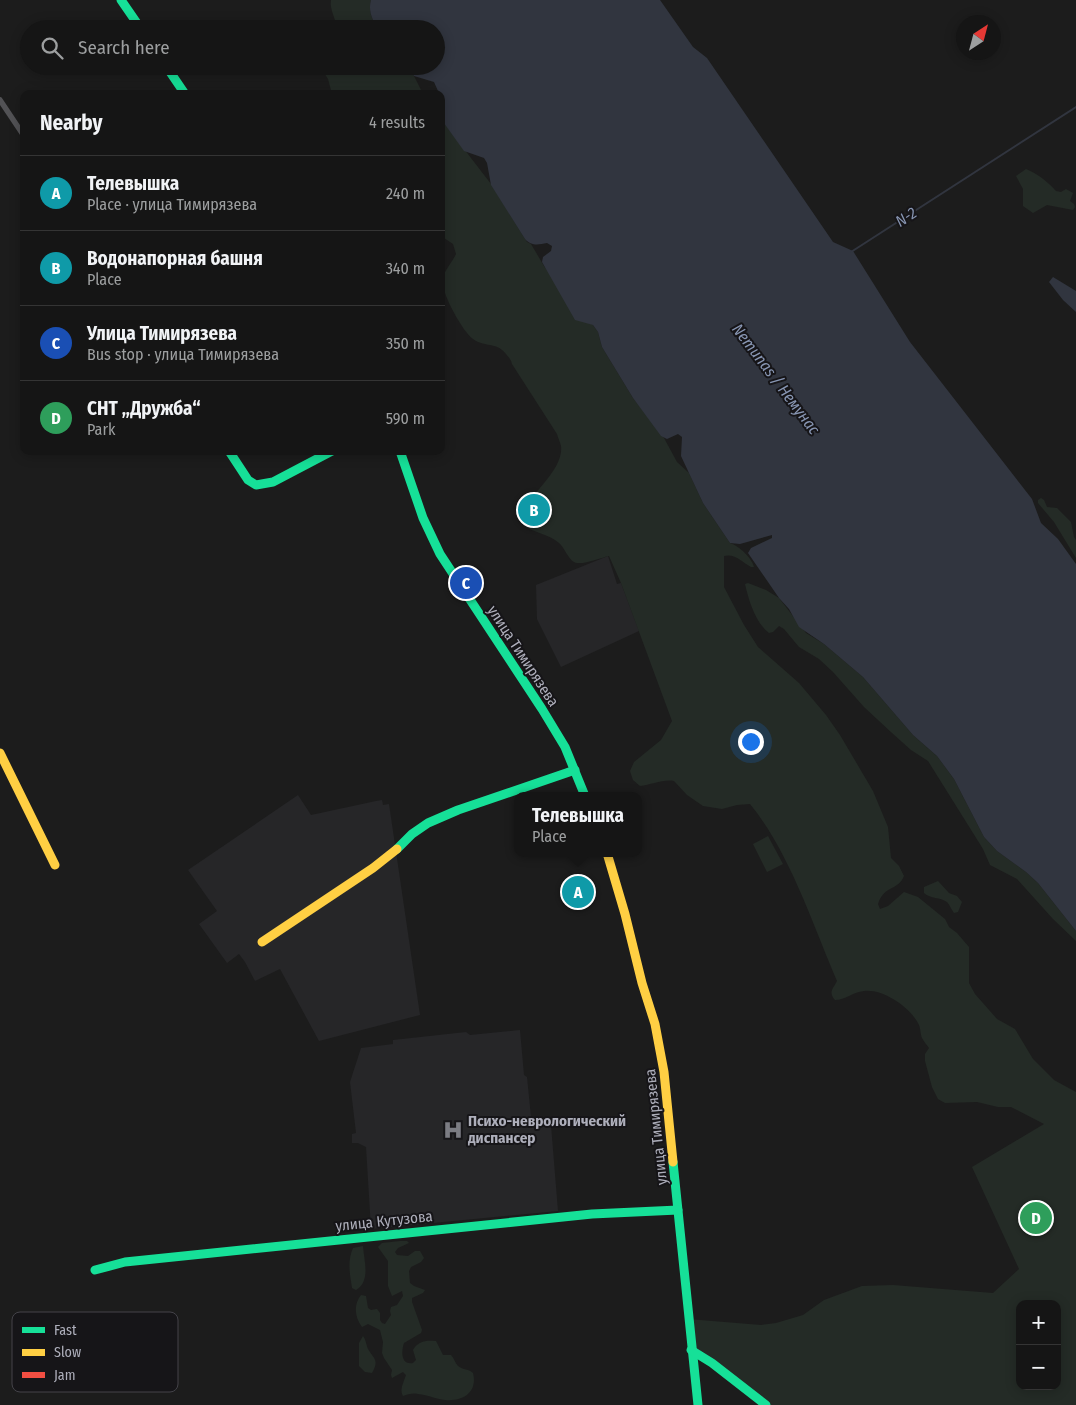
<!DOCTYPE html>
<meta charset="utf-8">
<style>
:root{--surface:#151515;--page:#222;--text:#f1f3f6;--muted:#9d9fa0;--line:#343434;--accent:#d93025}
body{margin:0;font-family:"Fira Sans Condensed",sans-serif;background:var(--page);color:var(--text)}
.controls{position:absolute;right:15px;bottom:15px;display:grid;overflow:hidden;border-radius:10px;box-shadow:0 2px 12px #0003}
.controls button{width:45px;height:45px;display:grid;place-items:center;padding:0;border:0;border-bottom:1px solid var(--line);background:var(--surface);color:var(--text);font:25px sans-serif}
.compass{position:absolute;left:956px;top:15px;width:45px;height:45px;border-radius:50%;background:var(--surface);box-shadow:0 2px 12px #0003;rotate:36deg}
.you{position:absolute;left:750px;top:741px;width:18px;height:18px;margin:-12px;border:4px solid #fff;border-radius:50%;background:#1a73e8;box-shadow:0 0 0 8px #1a73e833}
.badge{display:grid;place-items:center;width:32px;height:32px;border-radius:50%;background:var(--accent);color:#fff;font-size:16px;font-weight:700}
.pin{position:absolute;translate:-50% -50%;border:2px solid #fff;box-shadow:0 1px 5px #0006}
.popup{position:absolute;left:514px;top:792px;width:128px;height:65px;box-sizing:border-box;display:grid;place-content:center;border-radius:10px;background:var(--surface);filter:drop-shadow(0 1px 4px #0005);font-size:16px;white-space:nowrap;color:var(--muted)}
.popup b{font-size:19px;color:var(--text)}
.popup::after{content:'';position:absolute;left:50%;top:100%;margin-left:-10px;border:10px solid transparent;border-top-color:var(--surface)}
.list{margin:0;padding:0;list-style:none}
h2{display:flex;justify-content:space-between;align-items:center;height:65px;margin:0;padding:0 20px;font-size:21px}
h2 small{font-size:16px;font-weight:400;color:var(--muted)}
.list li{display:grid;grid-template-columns:32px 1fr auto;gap:15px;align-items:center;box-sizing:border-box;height:75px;padding:0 20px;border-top:1px solid var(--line)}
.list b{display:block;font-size:19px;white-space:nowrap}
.list p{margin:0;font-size:16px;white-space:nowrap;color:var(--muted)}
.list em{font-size:16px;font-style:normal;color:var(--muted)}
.icon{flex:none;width:28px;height:28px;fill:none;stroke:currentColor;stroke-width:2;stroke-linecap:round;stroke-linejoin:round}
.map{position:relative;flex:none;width:1076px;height:1405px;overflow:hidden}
.search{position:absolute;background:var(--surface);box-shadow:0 2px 12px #0003;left:20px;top:20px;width:425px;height:55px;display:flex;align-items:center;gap:12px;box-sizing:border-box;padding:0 18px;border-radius:28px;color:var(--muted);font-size:19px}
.panel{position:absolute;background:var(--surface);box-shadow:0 2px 12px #0003;left:20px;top:90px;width:425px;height:365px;border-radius:10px}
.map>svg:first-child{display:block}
</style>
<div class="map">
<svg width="1076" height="1405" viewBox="0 0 1076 1405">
<rect width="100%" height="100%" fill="#1c1c1c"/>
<g fill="#262628">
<path d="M608 556 617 584 621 583 639 631 561 667 537 619 536 585Z"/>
<path d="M298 795 311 815 376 801 382 800 383 805 389 804 420 1015 319 1041 280 969 255 981 245 962 239 954 227 963 199 924 217 911 188 870Z"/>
<path d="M520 1030 524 1075 527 1077 532 1127 551 1125 558 1211 371 1229 366 1147 358 1143H352V1134L356 1133 350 1082 361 1048 393 1044V1040L466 1032 470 1035Z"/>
</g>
<g fill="#242b26" fill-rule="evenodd">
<path d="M331 0H371C368 10 372 20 378 29H336C337 19 329 10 331 0Z"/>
<path d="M320 66H408L414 76 423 94H332L328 79Z"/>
<path d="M441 119 491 184 527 242 531 244 544 266 589 323 593 325 598 332 602 347 633 398 664 438 677 462 689 473 703 503 730 543C739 546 752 558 754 567H751C742 562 735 553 724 556V587L744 625 758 647 799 683 826 715 840 735 873 791 888 827 891 858 899 866 904 876C898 891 884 885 878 904L880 909 888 906 904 892 918 897 945 919 949 927 957 933 969 947V983L975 994 997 1019 1015 1029 1033 1059 1054 1080 1076 1092V1405H766L691 1350 688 1319 761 1325 776 1323 803 1315 824 1300 862 1286 893 1285 993 1293 1019 1269 972 1167 1044 1124 1011 1107H998L977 1102 945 1103 938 1099 932 1087 925 1061V1054L929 1048C927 1045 924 1042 922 1038 920 1033 921 1028 918 1023 909 1007 884 989 864 991 853 992 845 1000 835 1000 828 992 833 989 837 981 812 923 790 853 750 804L737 805 722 809 703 806 687 795 674 781C663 779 651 785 640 786L633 780 630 771 634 762 661 740 672 721 621 583 609 556C600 558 586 564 577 563 569 562 565 548 559 543 549 534 534 533 523 525L521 516 522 510C533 493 564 468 561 446 560 442 558 438 557 434L512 364C511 359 509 358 506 354 496 341 485 348 473 339 463 332 439 290 443 278 444 271 453 261 456 254L453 244 441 236ZM1020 1304H1057V1386H1020Z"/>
<path d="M1026 169C1038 174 1048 182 1056 191L1061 192 1066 189 1073 193 1070 201 1074 204 1075 207 1073 210 1047 205 1033 213 1023 206V189L1016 176Z"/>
<path d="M1041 498 1044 500 1047 507 1057 508 1071 522 1074 537 1076 540V558L1054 522 1038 503V500Z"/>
<path d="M748 583 766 590 779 598 806 633 824 644 863 677 913 735 937 756 954 779 984 837 997 851 1026 872 1038 883 1076 931V941L1053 919 1017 879 990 865 983 849 928 761 911 750 892 733 864 707 833 672 819 659 799 647 784 629 779 626 773 632 769 633C755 622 749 601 745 584Z"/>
<path d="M768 836 783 864 767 872 753 844Z"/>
<path d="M938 881 949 893 957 896 962 902 958 912 954 913C951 909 950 905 947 902 940 897 931 899 924 893V887Z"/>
<path d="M400 1241H407L409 1243 398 1248 395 1252 397 1255 408 1256 415 1251H420L424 1258 421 1262 411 1267 409 1271 410 1283 414 1286 425 1290 423 1293 412 1298V1302L422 1330 421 1333 404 1343C401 1352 401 1365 413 1363L416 1360 413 1350C418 1341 426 1340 436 1341L443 1355H451C454 1358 455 1363 458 1366 463 1370 469 1369 473 1373 478 1392 463 1402 445 1400 436 1399 428 1395 418 1394 413 1393 408 1394 403 1396 399 1389 404 1382 406 1375L403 1372 392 1378 391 1375 392 1370 384 1358 382 1353 383 1342 380 1330 368 1324 362 1327C355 1318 353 1305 361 1295L366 1296 368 1308 371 1310 377 1309 380 1313V1320L382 1323 385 1324 391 1315 390 1311 391 1307 397 1305 403 1296 402 1291 392 1296 388 1286V1261L378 1247 382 1243Z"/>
<path d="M363 1246C364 1261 371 1281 356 1290L352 1288C350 1274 347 1262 353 1248Z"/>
<path d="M363 1336C366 1340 366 1344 368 1349 373 1358 380 1360 372 1373L365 1372 359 1366V1343Z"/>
</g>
<g fill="#31353f">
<path d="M371 0H660L693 47 707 58 833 242 853 251 910 342 1032 499 1041 523 1058 539 1076 564V931L1038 883 1026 872 997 851 984 837 954 779 937 756 913 735 863 677 824 644 799 627 789 609 779 598 748 553 751 548 772 538V535L740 544 730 543 703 503 681 456 682 437 678 434 667 439 661 436 633 398 602 347 598 332 593 325 575 320 542 262 543 257 551 251 552 246 547 243C538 245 531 246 525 239L491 185 487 163 484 158 464 151 441 119V94H435L438 91 434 82 414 76 408 66H436V29H378C372 20 368 10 371 0Z"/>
<path d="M1053 277 1076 291V312L1063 300 1049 282Z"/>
</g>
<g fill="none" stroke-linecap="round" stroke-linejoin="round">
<path stroke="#31353f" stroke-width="2" d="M851 252 1076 107"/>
<path stroke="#525255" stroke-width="5.5" d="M0 100 24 136"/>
<g stroke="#16e098" stroke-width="9">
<path d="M121 0 141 29"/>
<path d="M166 66 185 94"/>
<path d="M229 451 248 480 256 485 273 482 332 451"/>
<path d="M400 451 423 518 440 554 542 709 565 747 585 796"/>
<path d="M397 849 412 834 428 823 458 810 575 770"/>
<path d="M673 1162 698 1405"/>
<path d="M95 1270 125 1262 592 1214 678 1210"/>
<path d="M691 1350 712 1363 766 1405"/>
</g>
<g stroke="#ffcf43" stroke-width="9">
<path d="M0 753 55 865"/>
<path d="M607 853 625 914 642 983 655 1024 664 1072 673 1162"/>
<path d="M262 942 373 868 397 849"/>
</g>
</g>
<defs>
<symbol id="hospital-bare" viewBox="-9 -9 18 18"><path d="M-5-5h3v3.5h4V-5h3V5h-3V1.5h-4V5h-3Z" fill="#7b7c83" stroke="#161518" stroke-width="2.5" paint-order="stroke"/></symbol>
</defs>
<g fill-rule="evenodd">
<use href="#hospital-bare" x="439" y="1116" width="28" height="28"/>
</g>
<g text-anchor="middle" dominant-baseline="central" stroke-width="4" stroke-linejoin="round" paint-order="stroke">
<g font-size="15" fill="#aeafbb" stroke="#161518">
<text transform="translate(523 656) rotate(57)">улица Тимирязева</text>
<text transform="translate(656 1127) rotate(-96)">улица Тимирязева</text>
<text transform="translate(384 1221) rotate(-6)">улица Кутузова</text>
</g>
<g font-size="15" font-weight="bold" fill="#aeafbb" stroke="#161518" text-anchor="start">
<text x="468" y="1121">Психо-неврологический<tspan x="468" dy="17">диспансер</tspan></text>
</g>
<g font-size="16" font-style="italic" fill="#8896b3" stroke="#161518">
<text transform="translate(906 217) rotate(-33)">N-2</text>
<text transform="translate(776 379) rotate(53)">Nemunas / Немунас</text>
</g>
</g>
<rect x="12" y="1312" width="166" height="80" rx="8" fill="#161518" stroke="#444349" stroke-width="1"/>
<rect x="22" y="1327" width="23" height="6" fill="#16e098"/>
<rect x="22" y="1349" width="23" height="7" fill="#ffcf43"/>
<rect x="22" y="1372" width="23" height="6" fill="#f24e42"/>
<g font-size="14" fill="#aeafbb">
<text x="54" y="1335">Fast</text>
<text x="54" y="1357">Slow</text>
<text x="54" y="1380">Jam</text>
</g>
</svg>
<div class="controls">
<button>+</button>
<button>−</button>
</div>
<svg class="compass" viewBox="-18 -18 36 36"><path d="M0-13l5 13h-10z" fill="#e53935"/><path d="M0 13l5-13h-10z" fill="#9d9fa0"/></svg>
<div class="you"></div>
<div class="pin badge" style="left:578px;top:892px;background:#0f9aa8">A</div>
<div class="popup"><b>Телевышка</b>Place</div>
<div class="pin badge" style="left:534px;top:510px;background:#0f9aa8">B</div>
<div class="pin badge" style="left:466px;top:583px;background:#1a4fb4">C</div>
<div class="pin badge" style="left:1036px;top:1218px;background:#2e9e5b">D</div>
<div class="search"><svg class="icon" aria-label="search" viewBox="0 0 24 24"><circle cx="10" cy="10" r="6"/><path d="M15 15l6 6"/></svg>Search here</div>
<section class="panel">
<h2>Nearby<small>4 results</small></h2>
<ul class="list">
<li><span class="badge" style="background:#0f9aa8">A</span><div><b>Телевышка</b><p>Place · улица Тимирязева</p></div><em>240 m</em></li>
<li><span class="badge" style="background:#0f9aa8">B</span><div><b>Водонапорная башня</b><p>Place</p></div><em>340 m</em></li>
<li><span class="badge" style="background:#1a4fb4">C</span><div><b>Улица Тимирязева</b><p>Bus stop · улица Тимирязева</p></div><em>350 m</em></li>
<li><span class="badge" style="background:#2e9e5b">D</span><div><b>СНТ „Дружба“</b><p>Park</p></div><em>590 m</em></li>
</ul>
</section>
</div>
